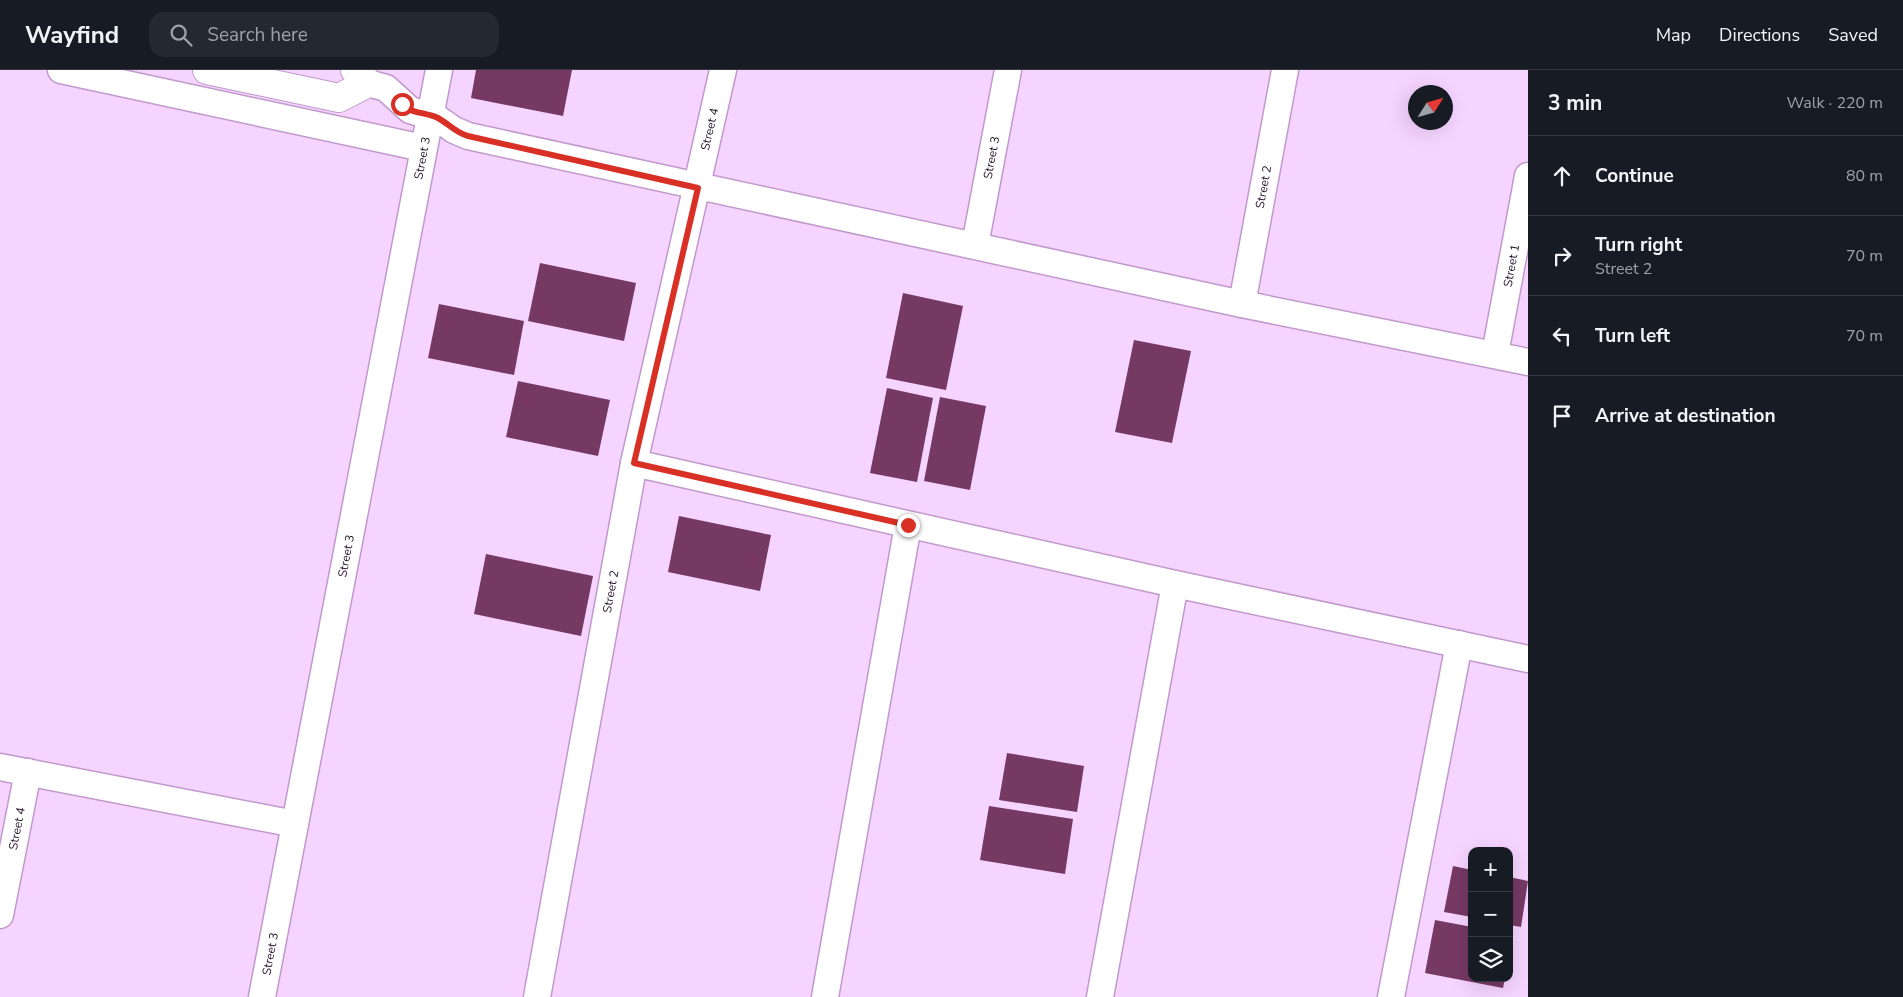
<!DOCTYPE html>
<meta charset="utf-8">
<style>
:root{--surface:#171b24;--page:#242831;--text:#f1f3f6;--muted:#9ea1a6;--line:#363941}
body{margin:0;font-family:"Nunito Sans",sans-serif;background:var(--page);color:var(--text)}
.controls{position:absolute;right:15px;bottom:15px;display:grid;overflow:hidden;border-radius:10px;box-shadow:0 5px 20px #0002}
.controls button{width:45px;height:45px;display:grid;place-items:center;padding:0;border:0;border-bottom:1px solid var(--line);background:var(--surface);color:var(--text);font:25px sans-serif}
.compass{position:absolute;left:1408px;top:15px;width:45px;height:45px;border-radius:50%;background:var(--surface);box-shadow:0 5px 20px #0002;rotate:53deg}
.stop{position:absolute;width:15px;height:15px;margin:-11px;border:4px solid #d93025;border-radius:50%;background:#fff}
.stop.end{background:#d93025;border-color:#fff;box-shadow:0 1px 5px #0008}
.list{margin:0;padding:0;list-style:none}
h2{display:flex;justify-content:space-between;align-items:center;height:65px;margin:0;padding:0 20px;font-size:21px}
h2 small{font-size:16px;font-weight:400;color:var(--muted)}
.list li{display:grid;grid-template-columns:32px 1fr auto;gap:15px;align-items:center;box-sizing:border-box;height:80px;padding:0 20px;border-top:1px solid var(--line)}
.list b{display:block;font-size:19px;white-space:nowrap}
.list p{margin:0;font-size:16px;white-space:nowrap;color:var(--muted)}
.list em{font-size:16px;font-style:normal;color:var(--muted)}
.icon{flex:none;width:28px;height:28px;fill:none;stroke:currentColor;stroke-width:2;stroke-linecap:round;stroke-linejoin:round}
.map{position:relative;flex:none;width:1528px;height:927px;overflow:hidden}
header{display:flex;align-items:center;gap:30px;box-sizing:border-box;height:70px;padding:0 25px;background:var(--surface);border-bottom:1px solid var(--line)}
header strong{font-size:24px}
nav{display:flex;gap:28px;margin-inline-start:auto;font-size:18px}
.search{width:350px;height:45px;background:var(--page);display:flex;align-items:center;gap:12px;box-sizing:border-box;padding:0 18px;border-radius:15px;color:var(--muted);font-size:19px}
main{display:flex}
aside{flex:1;background:var(--surface)}
.map>svg:first-child{display:block}
</style>
<header>
<strong>Wayfind</strong>
<div class="search"><svg class="icon" aria-label="search" viewBox="0 0 24 24"><circle cx="10" cy="10" r="6"/><path d="M15 15l6 6"/></svg>Search here</div>
<nav><a>Map</a><a>Directions</a><a>Saved</a></nav>
</header>
<main>
<div class="map">
<svg width="1528" height="927" viewBox="0 0 1528 927">
<rect width="100%" height="100%" fill="#f5d4ff"/>
<g fill="#753964">
<path d="M476 0H572L563 46 471 28Z"/>
<path d="M540 193 636 213 624 271 528 251Z"/>
<path d="M903 223 963 236 946 320 886 308Z"/>
<path d="M439 234 524 251 514 305 428 288Z"/>
<path d="M1134 270 1191 281 1172 373 1115 362Z"/>
<path d="M518 311 610 330 598 386 506 367Z"/>
<path d="M887 318 933 328 917 412 870 403Z"/>
<path d="M940 327 986 336 970 420 924 411Z"/>
<path d="M679 446 771 465 760 521 668 502Z"/>
<path d="M486 484 593 506 581 566 474 544Z"/>
<path d="M1007 683 1084 696 1077 742 999 730Z"/>
<path d="M989 736 1073 749 1065 804 980 790Z"/>
<path d="M1453 796 1472 800V847L1444 842Z"/>
<path d="M1509 807 1528 811 1521 857 1509 855Z"/>
<path d="M1435 850 1472 857V908H1505L1503 918 1425 903Z"/>
<path d="M1509 865 1513 866 1510 881H1509Z"/>
</g>
<g fill="none" stroke-linecap="round" stroke-linejoin="round">
<defs>
<g id="minor">
<path d="M61 0 423 78"/>
<path d="M368 13 386 18 410 40 437 48 454 60 468 66 1242 234 1528 292"/>
<path id="s1" d="M975 175 1008 0"/>
<path id="s2" d="M1242 234 1285 0"/>
<path id="s3" d="M1495 284 1528 106"/>
<path d="M634 393 1175 514 1528 589"/>
<path d="M0 697 295 754"/>
<path id="s4" d="M0 845 28 702"/>
<path id="s5" d="M262 927 439 0"/>
<path id="s6" d="M537 927 634 393 723 0"/>
<path d="M825 927 908 455"/>
<path d="M1100 927 1175 514"/>
<path d="M1391 927 1459 574"/>
</g>
<path id="major" d="M207 0 339 28 368 13 355 0"/>
</defs>
<use href="#minor" stroke="#c199cc" stroke-width="29"/>
<use href="#major" stroke="#c199cc" stroke-width="30"/>
<use href="#minor" stroke="#fff" stroke-width="26"/>
<use href="#major" stroke="#fff" stroke-width="28"/>
</g>
<g fill="none" stroke-linecap="round" stroke-linejoin="round">
<path stroke="#d93025" stroke-width="6" d="M402 34C411 44 426 42 438 48 449 54 456 63 468 66L698 118 634 393 908 455"/>
</g>
<g text-anchor="middle" dominant-baseline="central" stroke-width="5" stroke-linejoin="round" paint-order="stroke">
<g font-size="12" fill="#221326" stroke="#f5d4ff">
<text stroke="none"><textPath href="#s6" startOffset="885">Street 4</textPath></text>
<text stroke="none"><textPath href="#s1" startOffset="89">Street 3</textPath></text>
<text stroke="none"><textPath href="#s5" startOffset="854">Street 3</textPath></text>
<text stroke="none"><textPath href="#s2" startOffset="119">Street 2</textPath></text>
<text stroke="none"><textPath href="#s3" startOffset="90">Street 1</textPath></text>
<text stroke="none"><textPath href="#s5" startOffset="449">Street 3</textPath></text>
<text stroke="none"><textPath href="#s6" startOffset="412">Street 2</textPath></text>
<text stroke="none"><textPath href="#s4" startOffset="88">Street 4</textPath></text>
<text stroke="none"><textPath href="#s5" startOffset="44">Street 3</textPath></text>
</g>
</g>
</svg>
<div class="controls">
<button>+</button>
<button>−</button>
<button><svg class="icon" aria-label="layers" viewBox="0 0 24 24"><path d="M12 4l9 5-9 5-9-5zM3 14l9 5 9-5"/></svg></button>
</div>
<svg class="compass" viewBox="-18 -18 36 36"><path d="M0-13l5 13h-10z" fill="#e53935"/><path d="M0 13l5-13h-10z" fill="#9ea1a6"/></svg>
<div class="stop" style="left:402px;top:34px"></div>
<div class="stop end" style="left:908px;top:455px"></div>
</div>
<aside>
<h2>3 min<small>Walk · 220 m</small></h2>
<ul class="list">
<li><svg class="icon" aria-label="ahead" viewBox="0 0 24 24"><path d="M12 20V5M6 11l6-6 6 6"/></svg><div><b>Continue</b></div><em>80 m</em></li>
<li><svg class="icon" aria-label="right" viewBox="0 0 24 24"><path d="M7 20v-9h11M14 6l5 5-5 5"/></svg><div><b>Turn right</b><p>Street 2</p></div><em>70 m</em></li>
<li><svg class="icon" aria-label="left" viewBox="0 0 24 24"><path d="M17 20v-9H6M10 6l-5 5 5 5"/></svg><div><b>Turn left</b></div><em>70 m</em></li>
<li><svg class="icon" aria-label="arrive" viewBox="0 0 24 24"><path d="M6 21V4h12l-3 4 3 4H6"/></svg><div><b>Arrive at destination</b></div></li>
</ul>
</aside>
</main>
